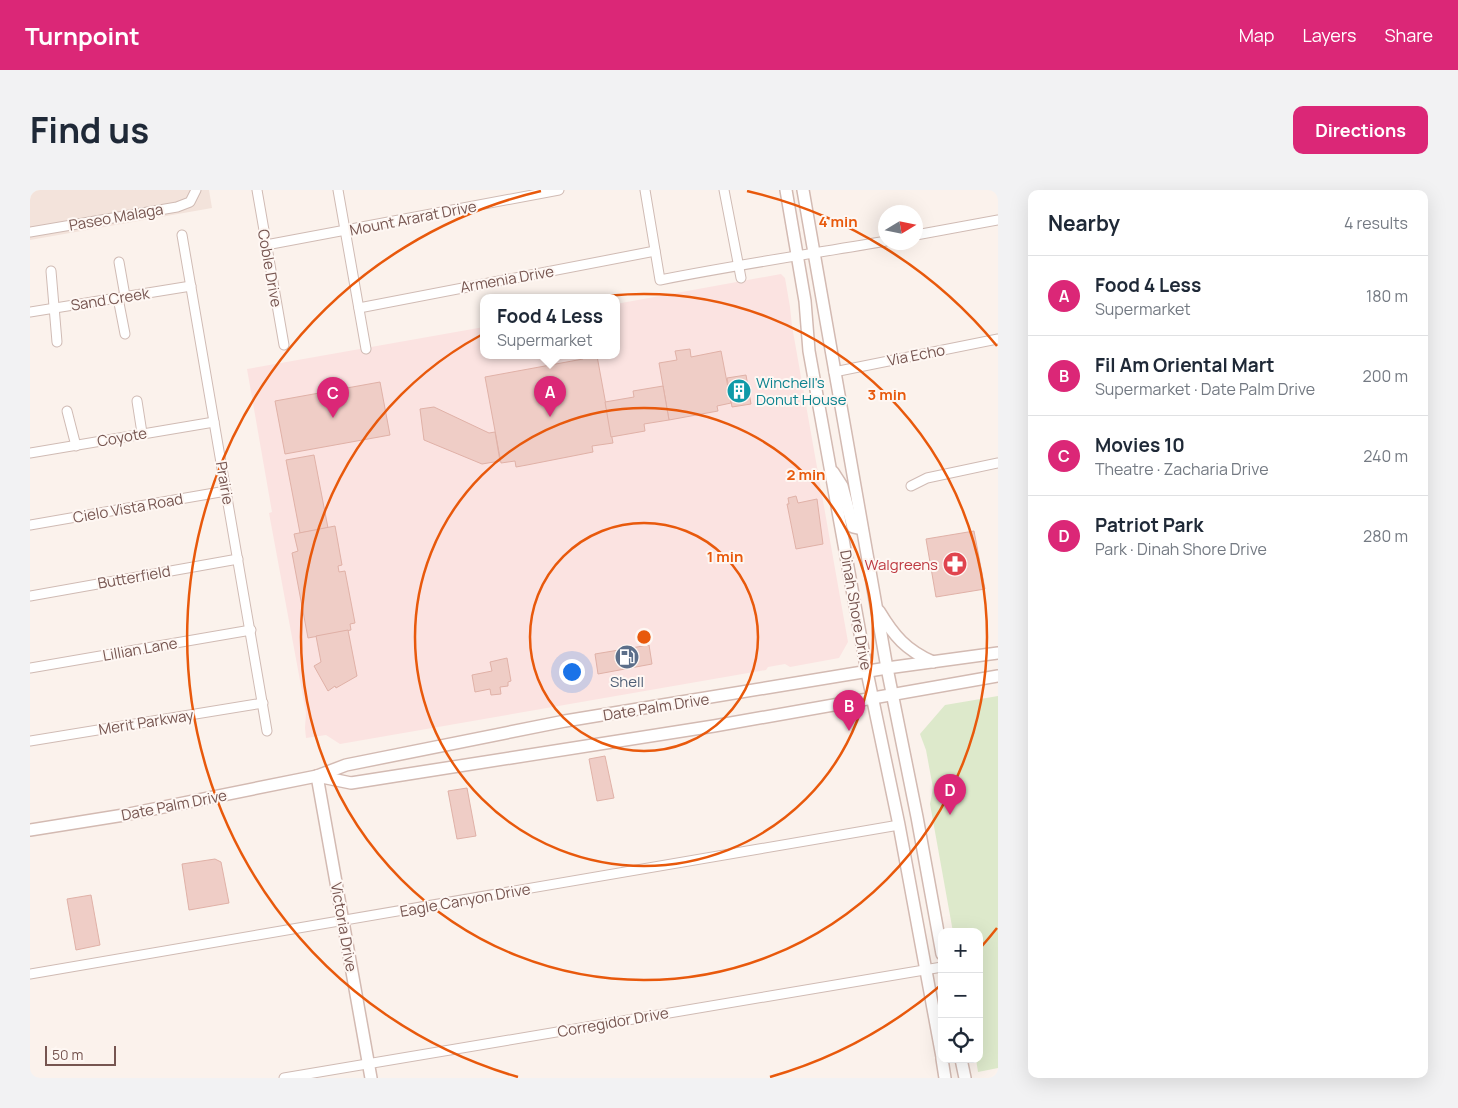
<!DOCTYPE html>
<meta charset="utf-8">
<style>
:root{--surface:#fff;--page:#f2f2f3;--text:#1f2937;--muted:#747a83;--line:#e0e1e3;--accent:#db2777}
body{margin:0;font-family:Manrope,sans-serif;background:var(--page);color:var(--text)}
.controls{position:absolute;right:15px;bottom:15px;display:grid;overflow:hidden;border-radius:10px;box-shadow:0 5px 20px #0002}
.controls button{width:45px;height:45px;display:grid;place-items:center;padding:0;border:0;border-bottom:1px solid var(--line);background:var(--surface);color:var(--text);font:25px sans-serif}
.compass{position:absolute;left:848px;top:15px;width:45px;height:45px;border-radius:50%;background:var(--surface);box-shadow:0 5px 20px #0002;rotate:80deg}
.scale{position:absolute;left:15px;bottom:12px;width:71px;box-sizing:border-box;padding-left:5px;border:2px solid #765550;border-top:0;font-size:14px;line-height:18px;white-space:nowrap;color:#765550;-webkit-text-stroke:4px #fef7f3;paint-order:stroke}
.you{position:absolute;left:541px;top:481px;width:18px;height:18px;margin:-12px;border:4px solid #fff;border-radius:50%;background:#1a73e8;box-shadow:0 0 0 8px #1a73e833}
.badge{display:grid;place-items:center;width:32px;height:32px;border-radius:50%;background:var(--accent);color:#fff;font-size:16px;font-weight:700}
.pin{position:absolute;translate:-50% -41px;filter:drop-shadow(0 1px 2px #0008)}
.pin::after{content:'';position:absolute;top:26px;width:18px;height:15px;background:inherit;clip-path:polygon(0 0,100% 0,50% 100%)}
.popup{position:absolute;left:450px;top:104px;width:140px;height:65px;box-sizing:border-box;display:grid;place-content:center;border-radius:10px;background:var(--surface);filter:drop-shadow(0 1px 4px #0005);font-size:16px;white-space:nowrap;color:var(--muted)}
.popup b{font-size:19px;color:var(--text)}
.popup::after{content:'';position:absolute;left:50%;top:100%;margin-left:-10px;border:10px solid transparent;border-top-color:var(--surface)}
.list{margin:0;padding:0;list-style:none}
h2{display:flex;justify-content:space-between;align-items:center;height:65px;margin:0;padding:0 20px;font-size:21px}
h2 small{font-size:16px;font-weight:400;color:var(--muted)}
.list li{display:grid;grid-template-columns:32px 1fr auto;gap:15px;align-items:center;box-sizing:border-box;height:80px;padding:0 20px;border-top:1px solid var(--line)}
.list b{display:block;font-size:19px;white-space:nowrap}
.list p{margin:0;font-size:16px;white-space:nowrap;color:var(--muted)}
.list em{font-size:16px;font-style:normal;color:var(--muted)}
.icon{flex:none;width:28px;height:28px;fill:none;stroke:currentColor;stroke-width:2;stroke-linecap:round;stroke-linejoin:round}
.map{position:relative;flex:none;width:968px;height:888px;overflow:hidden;border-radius:10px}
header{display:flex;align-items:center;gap:30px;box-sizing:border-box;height:70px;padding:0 25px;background:var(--accent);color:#fff}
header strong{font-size:24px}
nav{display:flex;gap:28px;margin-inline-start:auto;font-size:18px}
.intro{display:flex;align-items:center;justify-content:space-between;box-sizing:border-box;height:120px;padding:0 30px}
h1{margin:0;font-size:35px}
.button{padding:12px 22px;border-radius:10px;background:var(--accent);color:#fff;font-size:18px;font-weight:700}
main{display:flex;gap:30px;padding:0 30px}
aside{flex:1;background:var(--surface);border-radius:10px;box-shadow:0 5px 20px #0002}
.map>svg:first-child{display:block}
</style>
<header>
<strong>Turnpoint</strong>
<nav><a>Map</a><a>Layers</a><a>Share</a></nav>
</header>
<div class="intro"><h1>Find us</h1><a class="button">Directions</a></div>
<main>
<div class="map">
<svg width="968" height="888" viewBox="0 0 968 888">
<rect width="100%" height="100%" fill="#fbf2ec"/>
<path fill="#f3e3db" d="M0 0H179L182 18 0 50Z"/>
<path fill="#fbe3e1" d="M751 84 755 88 760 117 762 136 818 452 809 468 760 477 755 474 738 477 736 480 310 554 296 545 276 548 275 538 276 523 239 323 242 322 217 179 454 137V166H586V114Z"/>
<path fill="#dde9cb" d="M968 506V878L948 882 946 869H949V742H923L900 614 903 598 896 560 890 544 915 515Z"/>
<g fill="#efcdc6" stroke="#e0b1a7">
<path d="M660 159 661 167 691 161 701 213 687 216 688 221 639 230 629 173 647 170 645 161Z"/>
<path d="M553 166H567L583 253 562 256 563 262 497 275 486 277 485 271 471 273 455 187 553 169Z"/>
<path d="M716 185 721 214 702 217 697 188Z"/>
<path d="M350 192 360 245 255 264 245 211Z"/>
<path d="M633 196 639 230 614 234 615 241 581 247 575 212 604 207 603 201Z"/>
<path d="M404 217 459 243 465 242 470 271 452 274 394 250 390 219Z"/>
<path d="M284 265 298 338 270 343 256 270Z"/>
<path d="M766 306 768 313 787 309 793 354 766 359 757 314H759L758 308Z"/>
<path d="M305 336 312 375 308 376 309 382 315 381 325 433 320 434 321 440 278 448 262 363 268 361 264 344Z"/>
<path d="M944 341 955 399 906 407 896 349Z"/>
<path d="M318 440 327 486 306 498 305 496 298 501 284 476 291 472 286 446Z"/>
<path d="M619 455 622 474 568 484 565 464Z"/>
<path d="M477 468 481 491 478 492V496L470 497 471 504 461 505 460 499 445 502 442 485 462 481 460 472Z"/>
<path d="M575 566 584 608 567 611 559 569Z"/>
<path d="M437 598 446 646 427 649 418 601Z"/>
<path d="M185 669 191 672 199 713 159 720 152 674Z"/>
<path d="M61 705 70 755 46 760 37 709Z"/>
</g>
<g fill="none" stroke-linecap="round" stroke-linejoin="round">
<defs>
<g id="street">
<path d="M227 0 254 155"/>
<path d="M308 0 336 159"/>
<path d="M615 0 630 90C705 75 781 64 856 51"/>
<path d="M694 0 711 88"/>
<path d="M0 42 147 17 160 12 166 0"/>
<path d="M152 45 237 541"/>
<path d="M886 45 968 30"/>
<path d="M236 55 529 0"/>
<path d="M89 72 95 106"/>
<path d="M21 81 27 152"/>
<path d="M88 108 95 144"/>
<path d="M329 118 625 61"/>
<path d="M0 122 161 96"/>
<path d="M804 182 968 149"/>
<path d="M107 211 112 243"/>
<path d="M37 221 46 256"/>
<path d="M0 263 184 232"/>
<path d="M881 296 897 288 968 273"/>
<path d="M0 335 196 301"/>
<path d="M0 406 208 369"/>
<path d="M0 478 221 440"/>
<path d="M0 551 233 513"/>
<path d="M0 784 869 635"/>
<path d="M254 888 912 777"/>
</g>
<g id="secondary">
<path d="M756 0 775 111 779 161 837 482 869 635 912 867"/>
<path d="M773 0 857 478 887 627 912 764"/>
<path d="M803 282 812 296 823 337 832 339"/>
<path d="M849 421C864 446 876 460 903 472"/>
<path d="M287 586 321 593 684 536 968 486"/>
<path d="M287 586 341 888"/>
<path d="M0 640 94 625 287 586 316 575 535 531 857 478 968 463"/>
<path d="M912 869 915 888"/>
<path d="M931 869 935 888"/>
</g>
</defs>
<use href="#street" stroke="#d0bbb4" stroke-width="11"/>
<use href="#secondary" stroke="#d3bab2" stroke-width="14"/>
<use href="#street" stroke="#fff" stroke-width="9"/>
<use href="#secondary" stroke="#fff" stroke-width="11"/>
</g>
<g fill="none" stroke="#e8590c" stroke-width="2.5">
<circle cx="614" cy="447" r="114"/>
<circle cx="614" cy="447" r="229"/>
<circle cx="614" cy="447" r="343"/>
<path d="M967 738A458 458 0 0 1 952 756M911 795A458 458 0 0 1 740 887M488 887A458 458 0 0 1 511 1M717 1A458 458 0 0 1 967 156"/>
</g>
<defs>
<symbol id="building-disc" viewBox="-11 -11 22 22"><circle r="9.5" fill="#0f9aa8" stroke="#fef7f3"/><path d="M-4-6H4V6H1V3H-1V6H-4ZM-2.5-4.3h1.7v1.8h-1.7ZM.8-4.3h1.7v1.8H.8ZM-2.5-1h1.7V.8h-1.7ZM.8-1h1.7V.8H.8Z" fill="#fff"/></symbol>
<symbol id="pharmacy-disc" viewBox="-11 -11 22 22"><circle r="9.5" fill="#e0444e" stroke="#fef7f3"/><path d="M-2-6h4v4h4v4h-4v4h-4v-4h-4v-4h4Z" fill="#fff"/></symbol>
<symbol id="fuel-disc" viewBox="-11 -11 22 22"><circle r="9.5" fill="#5c6f8a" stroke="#fef7f3"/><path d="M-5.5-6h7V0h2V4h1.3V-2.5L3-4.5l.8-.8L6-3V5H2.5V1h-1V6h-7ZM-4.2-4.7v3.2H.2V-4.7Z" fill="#fff"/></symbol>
</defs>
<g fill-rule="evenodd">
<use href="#building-disc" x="695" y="187" width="28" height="28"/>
<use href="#pharmacy-disc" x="911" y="360" width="28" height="28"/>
<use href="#fuel-disc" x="583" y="453" width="28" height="28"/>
</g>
<g text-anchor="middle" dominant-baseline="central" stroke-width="4" stroke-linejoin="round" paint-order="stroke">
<g font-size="15" fill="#765550" stroke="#fef7f3">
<text transform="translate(86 27) rotate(-10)">Paseo Malaga</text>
<text transform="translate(383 28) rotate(-11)">Mount Ararat Drive</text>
<text transform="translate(240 78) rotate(80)">Coble Drive</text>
<text transform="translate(477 89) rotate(-10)">Armenia Drive</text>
<text transform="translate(80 109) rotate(-9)">Sand Creek</text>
<text transform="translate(886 165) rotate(-11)">Via Echo</text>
<text transform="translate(92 247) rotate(-10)">Coyote</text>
<text transform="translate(195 293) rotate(80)">Prairie</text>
<text transform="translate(98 318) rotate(-10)">Cielo Vista Road</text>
<text transform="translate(104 387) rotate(-10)">Butterfield</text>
<text transform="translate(826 420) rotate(80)">Dinah Shore Drive</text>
<text transform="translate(110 459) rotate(-10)">Lillian Lane</text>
<text transform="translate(626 517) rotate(-9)">Date Palm Drive</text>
<text transform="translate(116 532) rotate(-9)">Merit Parkway</text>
<text transform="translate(144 615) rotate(-11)">Date Palm Drive</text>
<text transform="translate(435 710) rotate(-10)">Eagle Canyon Drive</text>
<text transform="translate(314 737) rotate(80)">Victoria Drive</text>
<text transform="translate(583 832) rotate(-10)">Corregidor Drive</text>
</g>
<g font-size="15" fill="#0d838f" stroke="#fef7f3" text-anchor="start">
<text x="726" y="192">Winchell's<tspan x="726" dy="17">Donut House</tspan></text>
</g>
<g font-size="15" fill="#be3a42" stroke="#fef7f3" text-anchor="end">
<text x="908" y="374">Walgreens</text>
</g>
<g font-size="15" fill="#4e5e75" stroke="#fef7f3">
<text x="597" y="491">Shell</text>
</g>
</g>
<circle cx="614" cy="447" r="8" fill="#e8590c" stroke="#fef7f3" stroke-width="2.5"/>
<g font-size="15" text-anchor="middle" font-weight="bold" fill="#e8590c" stroke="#fef7f3" stroke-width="4" stroke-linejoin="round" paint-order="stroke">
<text x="808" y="37">4 min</text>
<text x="857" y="210">3 min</text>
<text x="776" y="290">2 min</text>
<text x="695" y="372">1 min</text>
</g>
</svg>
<div class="controls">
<button>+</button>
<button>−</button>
<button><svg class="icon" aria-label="locate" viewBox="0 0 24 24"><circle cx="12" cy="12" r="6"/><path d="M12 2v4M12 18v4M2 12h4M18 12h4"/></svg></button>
</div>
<svg class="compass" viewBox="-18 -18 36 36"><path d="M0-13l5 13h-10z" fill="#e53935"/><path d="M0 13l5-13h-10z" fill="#747a83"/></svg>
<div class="scale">50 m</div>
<div class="you"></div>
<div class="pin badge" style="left:520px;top:227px">A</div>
<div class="popup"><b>Food 4 Less</b>Supermarket</div>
<div class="pin badge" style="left:819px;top:541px">B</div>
<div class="pin badge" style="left:303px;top:228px">C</div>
<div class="pin badge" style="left:920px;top:625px">D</div>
</div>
<aside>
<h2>Nearby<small>4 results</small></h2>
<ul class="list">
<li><span class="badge">A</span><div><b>Food 4 Less</b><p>Supermarket</p></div><em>180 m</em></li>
<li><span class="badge">B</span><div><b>Fil Am Oriental Mart</b><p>Supermarket · Date Palm Drive</p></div><em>200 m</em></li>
<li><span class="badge">C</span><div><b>Movies 10</b><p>Theatre · Zacharia Drive</p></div><em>240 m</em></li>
<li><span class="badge">D</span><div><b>Patriot Park</b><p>Park · Dinah Shore Drive</p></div><em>280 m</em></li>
</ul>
</aside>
</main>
